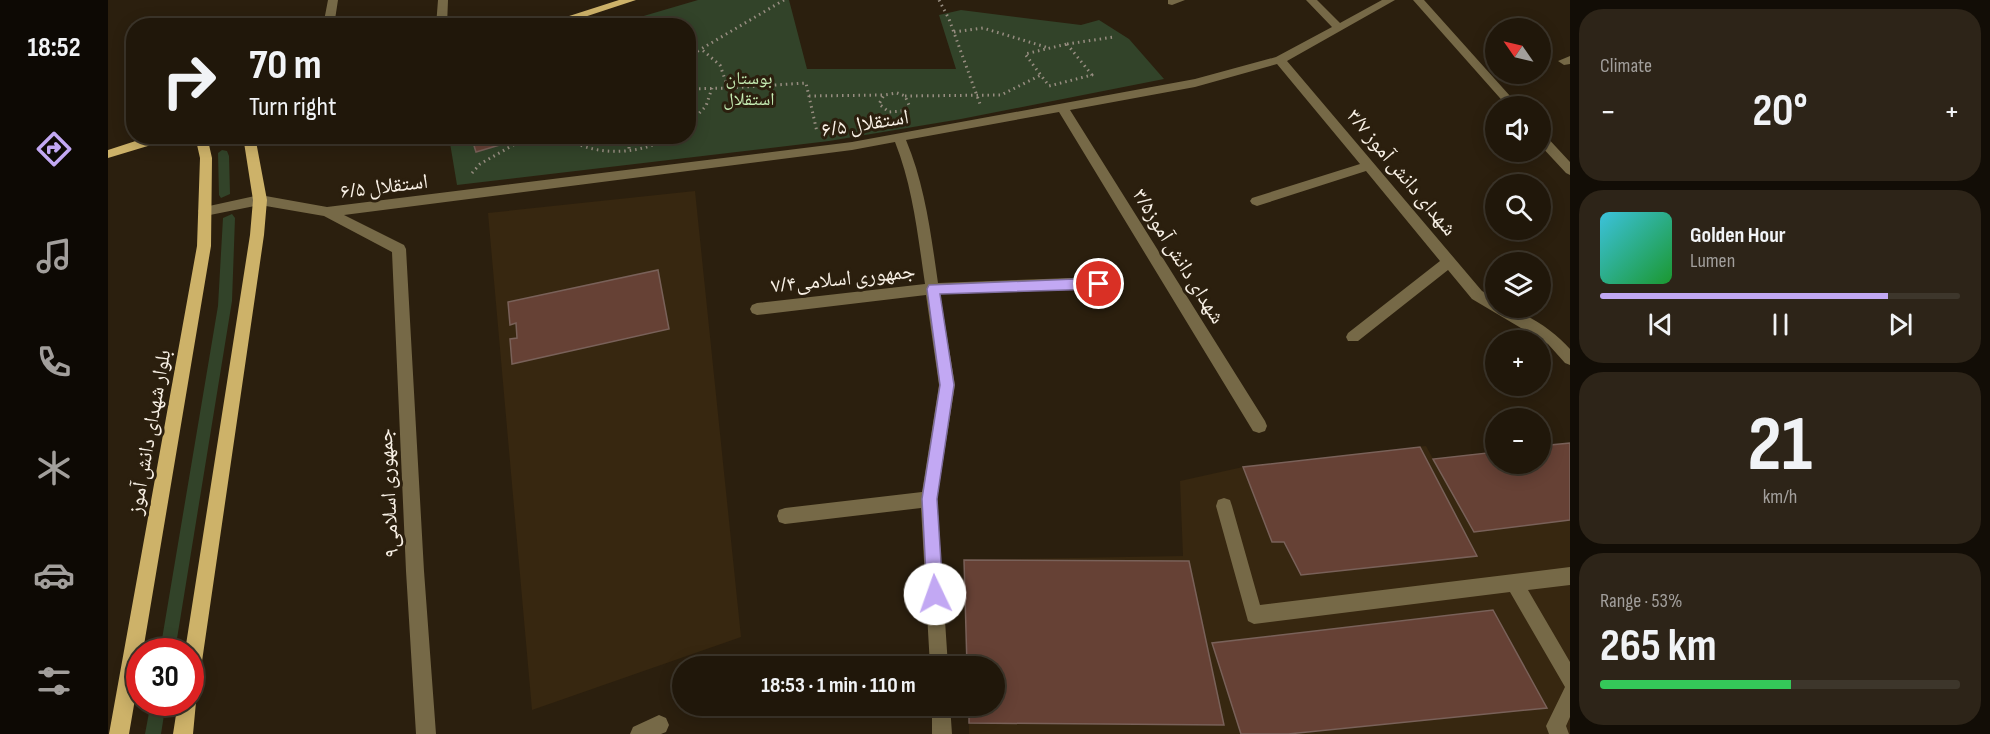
<!DOCTYPE html>
<meta charset="utf-8">
<style>
:root{--surface:#20170a;--page:#2d2418;--text:#f1f3f6;--muted:#a29f9c;--line:#3d362b;--accent:#c2a8f3}
body{margin:0;font-family:"Sofia Sans Condensed","Noto Naskh Arabic",sans-serif;background:var(--page);color:var(--text);height:100vh;display:flex;flex-direction:column;font-size:22px;white-space:nowrap}
*{box-sizing:border-box;margin:0}
p{font-size:20px;color:var(--muted)}
.icon{flex:none;width:33px;height:33px;fill:none;stroke:currentColor;stroke-width:2;stroke-linecap:round;stroke-linejoin:round}
.map{position:relative;flex:1;overflow:hidden}
.panel{display:flex;flex-direction:column;gap:9px;padding:9px;background:#120d06;width:420px}
.panel>*{flex:none}
.guide{position:absolute;left:18px;top:18px;width:570px;height:126px;border-radius:24px;box-shadow:0 3px 15px #0003,0 0 0 2px var(--line);background:#20170a;color:var(--text);overflow:hidden}
.needle{width:39px;rotate:304deg}
.controls{position:absolute;left:1377px;top:18px;display:grid;gap:12px}
.controls a{display:grid;place-items:center;width:66px;height:66px;border-radius:50%;background:var(--surface);box-shadow:0 3px 15px #0003,0 0 0 2px var(--line);font-size:30px}
.speed{position:absolute;left:18px;top:638px;display:flex;gap:12px;font-size:30px;font-weight:700;text-align:center}
.speed>*{display:grid;place-content:center;width:78px;height:78px;border-radius:50%;background:var(--surface);box-shadow:0 3px 15px #0003,0 0 0 2px var(--line);line-height:1}
.speed .limit{border:9px solid #d22;background:#fff;color:#111}
.pin{position:absolute;display:grid;place-items:center;width:51px;height:51px;color:#fff;margin:-26px;border:3px solid #fff;border-radius:50%;box-shadow:0 2px 6px #0007}
.me{position:absolute;width:66px;margin:-33px;rotate:357deg;stroke-linejoin:round;filter:drop-shadow(0 0 4px #0008)}
.turn{display:flex;align-items:center;gap:21px;height:126px;padding:0 24px;font-size:27px}
.turn .icon{width:78px;height:78px;stroke-width:2.5}
.turn b{display:block;font-size:42px;line-height:51px}
.big{font-size:45px;font-weight:700;line-height:1.1}
.panel .widget{flex:1;display:flex;flex-direction:column;justify-content:center;gap:9px;min-width:0;padding:0 21px;border-radius:24px;background:var(--page)}
.panel .dial{align-items:center;gap:0}
.dial b{font-size:78px;line-height:1}
.song{display:flex;align-items:center;gap:18px}
.cover{width:72px;height:72px;border-radius:9px;background:linear-gradient(135deg,hsl(190 70% 55%),hsl(130 70% 35%))}
.played{height:6px;border-radius:3px;background:linear-gradient(90deg,var(--accent) 80%,var(--line) 80%)}
.keys{display:flex;justify-content:space-around;direction:ltr}
.heat{display:flex;justify-content:space-between;align-items:center;font-size:33px;direction:ltr}
.charge{height:9px;border-radius:4px;background:linear-gradient(90deg,#34c759 53%,var(--line) 0)}
.trip{position:absolute;left:564px;top:656px;width:333px;height:60px;border-radius:30px;background:var(--surface);box-shadow:0 3px 15px #0003,0 0 0 2px var(--line);font-weight:700;line-height:60px;text-align:center}
main{display:flex;flex:1;min-height:0}
.dock{display:flex;flex-direction:column;width:108px;justify-content:space-around;align-items:center;background:#0d0904;color:var(--muted)}
.dock .icon{width:42px;height:42px}
.dock .current{color:var(--accent)}
.dock b{font-size:27px;color:var(--text)}
.map>svg:first-child{display:block}
.built{fill:#372710}
.green{fill:#324329}
.building{fill:#664135;stroke:#796159;stroke-width:1.5}
.lines{fill:none;stroke-linecap:round;stroke-linejoin:round}
.path{stroke:#978d80;stroke-width:3;stroke-dasharray:1.5 4;stroke-linecap:butt}
.minor{fill:#766947;fill-rule:evenodd}
.major{fill:#cdb269;fill-rule:evenodd}
.route{fill:#c2a8f3;stroke:#7e6d9e;stroke-width:1.5}
.labels{text-anchor:middle;stroke-width:6;stroke-linejoin:round;paint-order:stroke}
.far-park-label{font-size:18px;fill:#c5ecb3;stroke:#2b1f0e}
.street-label{font-size:21px;fill:#f8f0e5;stroke:#2b1f0e}
</style>
<main>
<nav class="dock">
<b>18:52</b>
<svg class="icon current" aria-label="directions" viewBox="0 0 24 24"><path d="M12 3l9 9-9 9-9-9zM9 14v-3h6M13 9l2 2-2 2"/></svg>
<svg class="icon" aria-label="music" viewBox="0 0 24 24"><path d="M9 18V5l10-2v13"/><circle cx="6" cy="18" r="3"/><circle cx="16" cy="16" r="3"/></svg>
<svg class="icon" aria-label="phone" viewBox="0 0 24 24"><path d="M5 4h4l2 5-3 2q2 4 5 5l2-3 5 2v4C11 20 4 13 5 4z"/></svg>
<svg class="icon" aria-label="climate" viewBox="0 0 24 24"><path d="M12 3v18M4 7l16 10M4 17L20 7"/></svg>
<svg class="icon" aria-label="car" viewBox="0 0 24 24"><path d="M5 17H2v-5l4-1 3-4h7l3 4 3 1v5h-3M9 17h6M6 11h13"/><circle cx="7" cy="17" r="2"/><circle cx="17" cy="17" r="2"/></svg>
<svg class="icon" aria-label="filters" viewBox="0 0 24 24"><path d="M4 7h16M4 17h16"/><circle cx="9" cy="7" r="2"/><circle cx="15" cy="17" r="2"/></svg>
</nav>
<div class="map">
<svg width="1462" height="734" viewBox="0 0 1462 734">
<rect width="100%" height="100%" fill="#2b1f0e"/>
<path class="built" d="M 587,191 L 633,637 L 424,710 L 380,213 Z
M 1462,443 L 1462,734 L 861,734 L 861,705 L 886,705 L 886,666 L 859,666 L 856,560 L 1075,556 L 1072,481 L 1135,467 L 1318,446 L 1325,459 L 1387,452 L 1388,464 L 1432,464 L 1433,446 Z"/>
<path class="green" d="M 590,0 L 681,0 L 699,69 L 848,69 L 831,15 L 853,10 L 973,25 L 991,20 L 1021,39 L 1056,79 L 853,119 L 721,141 L 349,185 L 341,137 L 580,136 L 580,26 L 505,25 Z
M 114,150 L 119,151 L 121,156 L 122,194 L 113,198 L 111,195 L 110,153 Z
M 124,214 L 127,218 L 124,301 L 67,651 L 52,651 L 110,306 L 115,218 Z
M 43,702 L 58,702 L 53,734 L 37,734 Z"/>
<path class="building" d="M 363,136 L 400,136 L 402,142 L 368,152 Z
M 550,270 L 561,329 L 404,364 L 402,339 L 409,338 L 408,323 L 402,325 L 400,302 Z
M 1462,443 L 1462,520 L 1366,532 L 1325,459 L 1388,452 L 1388,464 L 1432,464 L 1432,446 Z
M 1312,447 L 1369,556 L 1193,575 L 1176,542 L 1164,542 L 1135,467 Z
M 856,560 L 1081,561 L 1116,725 L 861,723 L 861,705 L 886,705 L 886,666 L 859,666 Z
M 1385,610 L 1439,708 L 1180,734 L 1133,734 L 1104,643 Z"/>
<g class="lines">
<path class="path" d="M 676,0 L 593,49 L 612,65 L 620,88 L 698,83 L 709,132
M 831,0 L 841,19 L 872,104
M 846,32 L 875,28 L 941,48
M 959,44 L 984,75 L 941,86 L 917,54 Z
M 959,44 L 1006,37
M 580,57 L 593,49
M 580,89 L 620,88
M 789,93 L 797,96 L 801,105 L 794,111 L 781,112 L 771,104 L 776,95 Z
M 701,96 L 775,95
M 797,96 L 893,95 L 933,75
M 580,125 L 598,106 L 604,88
M 453,136 C 488,157 529,156 565,136
M 521,136 L 521,149
M 466,143 L 473,136
M 364,173 L 372,164 L 421,136"/>
<path class="minor" d="M 220,0 L 230,0 L 226,26 L 215,26 Z
M 330,0 L 340,0 L 339,26 L 328,26 Z
M 1060,0 L 1077,0 L 1064,5 L 1060,4 Z
M 1198,0 L 1209,0 L 1232,23 L 1274,0 L 1287,0 L 1179,61 L 1374,291 L 1388,299 L 1388,308 C 1414,308 1445,330 1462,349 L 1462,365 L 1457,363 L 1440,344 L 1364,299 L 1340,270 L 1250,341 L 1240,341 L 1238,337 L 1240,333 L 1332,261 L 1258,171 L 1149,206 L 1144,204 L 1142,201 L 1144,198 L 1252,164 L 1169,64 L 1087,87 L 962,110 L 1157,421 L 1159,426 L 1157,431 L 1151,433 L 1145,431 L 951,112 L 798,140 C 817,185 823,235 830,283 L 991,277 L 996,279 L 998,283 L 996,287 L 991,289 L 832,294 L 847,385 L 829,499 L 840,666 L 822,666 L 813,508 L 677,524 L 671,522 L 669,516 L 671,510 L 677,508 L 814,492 L 831,385 L 818,295 L 649,315 L 644,313 L 642,309 L 644,305 L 649,303 L 817,284 C 810,237 805,187 787,142 L 744,150 L 236,215 L 296,245 L 298,249 L 316,571 L 328,734 L 308,734 L 298,571 L 284,252 L 216,216 L 152,205 L 97,216 L 92,214 L 90,211 L 92,208 L 152,195 L 219,207 L 744,142 L 1087,79 L 1168,57 L 1224,27 Z
M 1305,0 L 1316,0 L 1411,106 L 1399,106 Z
M 1462,56 L 1462,64 L 1456,65 L 1450,61 Z
M 1432,133 L 1436,134 L 1462,162 L 1462,175 L 1458,173 L 1432,145 Z
M 1116,498 L 1122,500 L 1124,506 L 1152,605 L 1462,567 L 1462,585 L 1420,590 L 1462,662 L 1462,717 L 1458,726 L 1461,734 L 1441,734 L 1438,726 L 1457,687 L 1402,592 L 1146,624 L 1140,621 L 1108,506 L 1110,500 Z
M 824,705 L 842,705 L 844,734 L 824,734 Z
M 551,715 L 558,718 L 561,725 L 558,732 L 553,734 L 522,734 L 525,727 Z"/>
<path class="major" d="M 511,0 L 528,0 L 449,26 L 430,26 Z
M 43,136 L 65,136 L 63,139 L 0,158 L 0,150 Z
M 87,136 L 99,136 L 104,158 L 103,246 L 35,651 L 32,651 L 32,670 L 21,734 L 1,734 L 89,246 L 92,158 Z
M 135,136 L 147,136 L 159,200 L 156,235 L 91,682 L 89,689 L 82,691 L 82,651 L 77,651 L 142,235 L 145,200 Z
M 82,694 L 88,702 L 85,734 L 65,734 L 70,702 L 82,702 Z"/>
</g>
<path class="route" d="M 991,278 L 998,284 L 991,289 L 832,294 L 846,385 L 829,499 L 835,594 L 832,600 L 827,602 L 821,600 L 819,594 L 814,499 L 832,385 L 819,289 L 821,285 Z"/>
<g class="labels">
<g class="far-park-label">
<text x="641" y="84">بوستان<tspan x="641" dy="21">استقلال</tspan></text>
</g>
<g class="street-label">
<text transform="translate(757 123) rotate(-9)" y="7">استقلال ۶/۵</text>
<text transform="translate(1294 172) rotate(50)" y="7">شهدای دانش آموز ۳/۷</text>
<text transform="translate(276 186) rotate(-7)" y="7">استقلال ۶/۵</text>
<text transform="translate(1071 256) rotate(58)" y="7">شهدای دانش آموز۳/۵</text>
<text transform="translate(735 278) rotate(-6)" y="7">جمهوری اسلامی۷/۴</text>
<text transform="translate(41 432) rotate(-80)" y="7">بلوار شهدای دانش آموز</text>
<text transform="translate(280 493) rotate(-93)" y="7">جمهوری اسلامی۹</text>
</g>
</g>
</svg>
<div class="controls">
<a><svg class="needle" viewBox="-14 -14 28 28"><path d="M0-13l5 13h-10z" fill="#e53935"/><path d="M0 13l5-13h-10z" fill="#a29f9c"/></svg></a>
<a><svg class="icon" aria-label="sound" viewBox="0 0 24 24"><path d="M4 9h4l5-4v14l-5-4H4zM17 9q2 3 0 6"/></svg></a>
<a><svg class="icon" aria-label="search" viewBox="0 0 24 24"><circle cx="10" cy="10" r="6"/><path d="M15 15l6 6"/></svg></a>
<a><svg class="icon" aria-label="layers" viewBox="0 0 24 24"><path d="M12 4l9 5-9 5-9-5zM3 14l9 5 9-5"/></svg></a>
<a>+</a>
<a>−</a>
</div>
<div class="speed"><div class="limit">30</div></div>
<div class="pin" style="left:991px;top:284px;background:#d93025"><svg class="icon" aria-label="arrive" viewBox="0 0 24 24"><path d="M6 21V4h12l-3 4 3 4H6"/></svg></div>
<svg class="me" style="left:827px;top:594px" viewBox="-20 -20 40 40"><circle r="19" fill="#fff"/><path d="M0-13L10 11 0 6-10 11z" fill="#c2a8f3"/></svg>
<div class="trip">18:53 · 1 min · 110 m</div>
<div class="guide">
<div class="turn"><svg class="icon" aria-label="right" viewBox="0 0 24 24"><path d="M7 20v-9h11M14 6l5 5-5 5"/></svg><div><b>70 m</b>Turn right</div></div>
</div>
</div>
<section class="panel">
<div class="widget"><p>Climate</p>
<div class="heat"><a>−</a><b class="big">20°</b><a>+</a></div>
</div>
<div class="widget">
<div class="song"><i class="cover"></i><div><b>Golden Hour</b><p>Lumen</p></div></div>
<div class="played"></div>
<div class="keys"><svg class="icon" aria-label="previous" viewBox="0 0 24 24"><path d="M18 5L8 12l10 7zM5 5v14"/></svg><svg class="icon" aria-label="pause" viewBox="0 0 24 24"><path d="M8 5v14M16 5v14"/></svg><svg class="icon" aria-label="next" viewBox="0 0 24 24"><path d="M6 5l10 7-10 7zM19 5v14"/></svg></div>
</div>
<div class="widget dial"><b>21</b><p>km/h</p></div>
<div class="widget"><p>Range · 53%</p><b class="big">265 km</b><div class="charge"></div></div>
</section>
</main>
